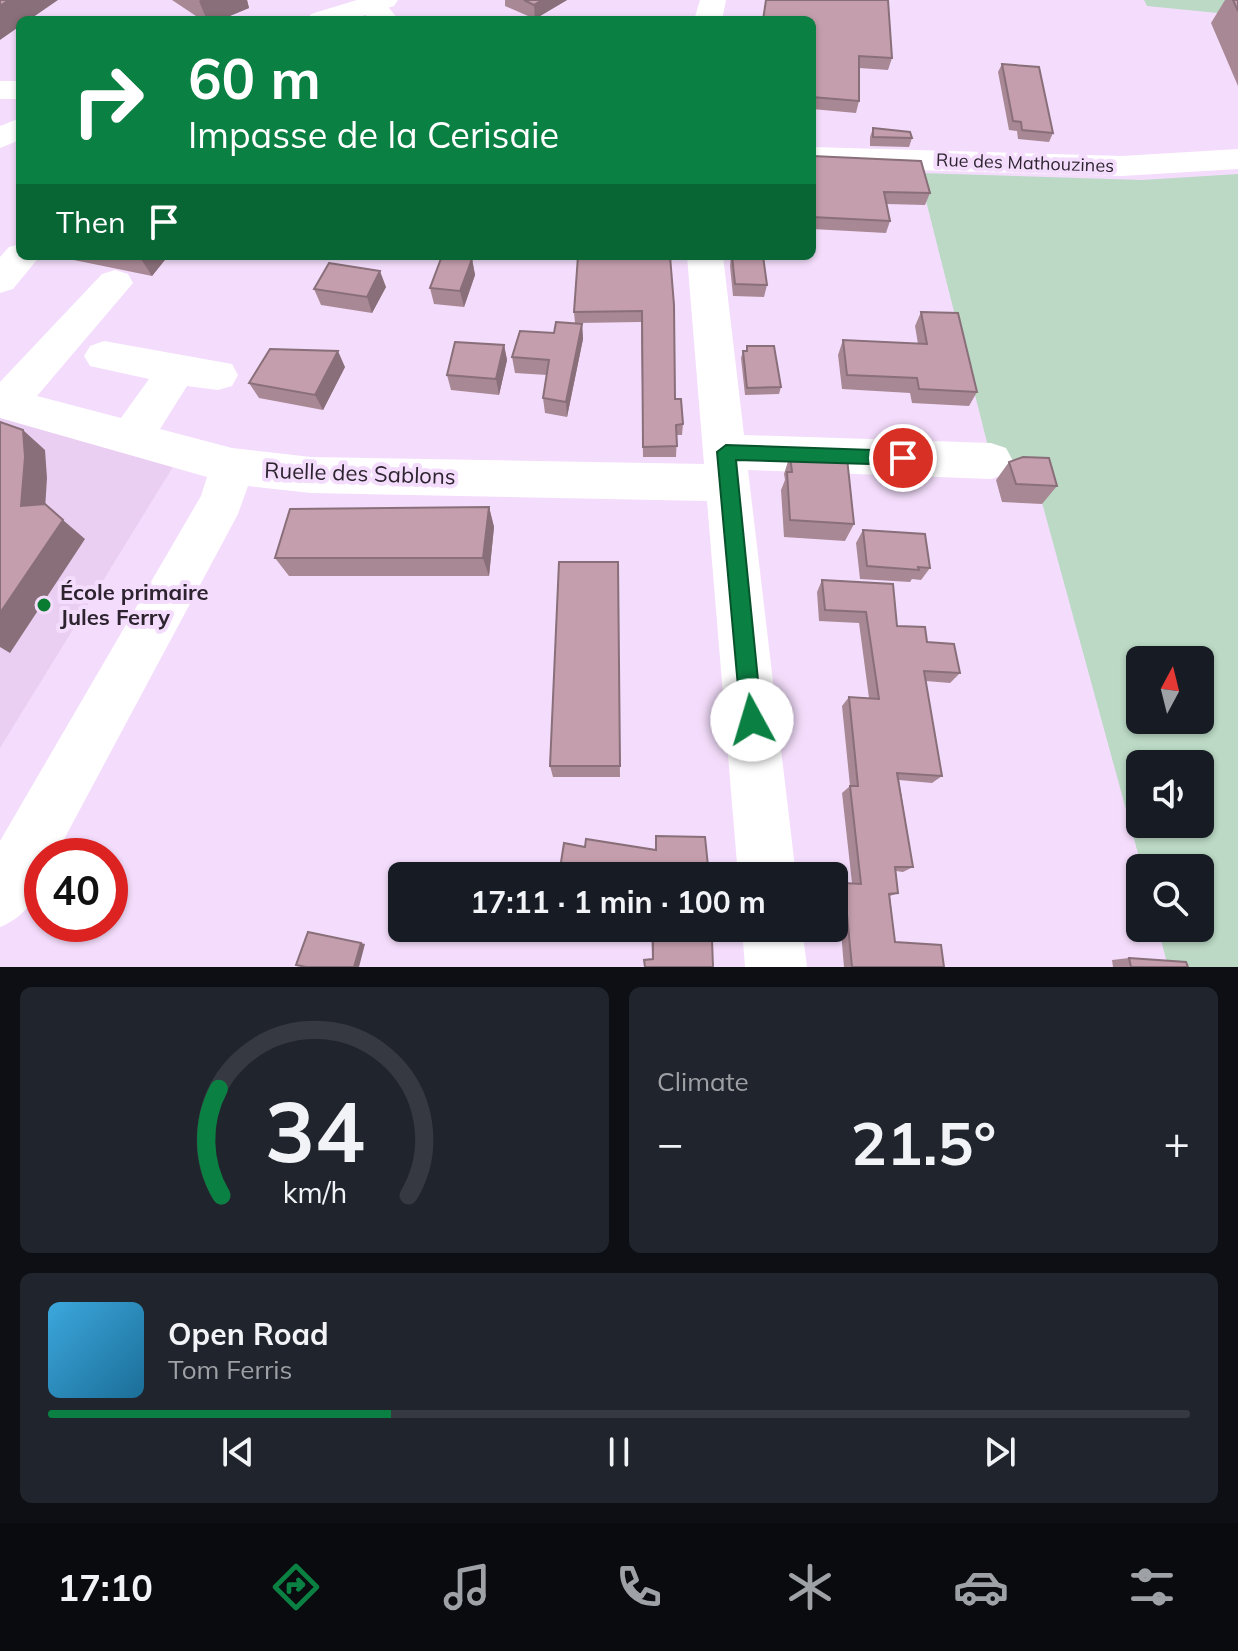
<!DOCTYPE html>
<meta charset="utf-8">
<style>
:root{--surface:#171b24;--page:#20242c;--text:#f1f3f6;--muted:#9ea1a6;--line:#363941;--accent:#0b8043}
body{margin:0;font-family:Mulish,sans-serif;background:var(--page);color:var(--text);height:100vh;display:flex;flex-direction:column;font-size:30px;white-space:nowrap}
*{box-sizing:border-box;margin:0}
p{font-size:26px;color:var(--muted)}
.icon{flex:none;width:44px;height:44px;fill:none;stroke:currentColor;stroke-width:2;stroke-linecap:round;stroke-linejoin:round}
.map{position:relative;height:967px;overflow:hidden}
.panel{display:flex;flex-direction:column;gap:20px;padding:20px;background:#0d0f14;flex:1}
.panel>*{flex:none}
.hud{position:absolute;left:16px;top:16px;width:800px;height:244px;border-radius:12px;box-shadow:0 2px 6px #0004;background:#0b8043;color:#fff;overflow:hidden}
.needle{width:52px;rotate:7deg}
.controls{position:absolute;left:1126px;top:646px;display:grid;gap:16px}
.controls a{display:grid;place-items:center;width:88px;height:88px;border-radius:12px;background:var(--surface);box-shadow:0 2px 6px #0004;font-size:40px}
.speed{position:absolute;left:24px;top:838px;display:flex;gap:16px;font-size:40px;font-weight:700;text-align:center}
.speed>*{display:grid;place-content:center;width:104px;height:104px;border-radius:50%;background:var(--surface);box-shadow:0 2px 6px #0004;line-height:1}
.speed .limit{border:12px solid #d22;background:#fff;color:#111}
.pin{position:absolute;display:grid;place-items:center;width:68px;height:68px;color:#fff;margin:-34px;border:4px solid #fff;border-radius:50%;box-shadow:0 2px 8px #0007}
.me{position:absolute;width:88px;margin:-44px;rotate:354deg;stroke-linejoin:round;filter:drop-shadow(0 0 6px #0008)}
.turn{display:flex;align-items:center;gap:28px;height:168px;padding:0 40px;font-size:36px}
.turn .icon{width:104px;height:104px;stroke-width:2.5}
.turn b{display:block;font-size:56px;line-height:68px}
.then{display:flex;align-items:center;height:76px;padding:0 40px;background:#0003;gap:16px;font-size:30px}
.big{font-size:60px;font-weight:700;line-height:1.1}
.panel .widget{flex:1;display:flex;flex-direction:column;justify-content:center;gap:12px;min-width:0;padding:0 28px;border-radius:12px;background:var(--page)}
.panel .dial{align-items:center;gap:0}
.dial svg{height:208px;overflow:visible;fill:none;stroke:var(--line);stroke-width:7;stroke-linecap:round;text-anchor:middle}
.dial text{fill:var(--text);stroke:none}
.song{display:flex;align-items:center;gap:24px}
.cover{width:96px;height:96px;border-radius:12px;background:linear-gradient(135deg,hsl(200 70% 55%),hsl(200 70% 35%))}
.played{height:8px;border-radius:4px;background:linear-gradient(90deg,var(--accent) 30%,var(--line) 30%)}
.keys{display:flex;justify-content:space-around;direction:ltr}
.heat{display:flex;justify-content:space-between;align-items:center;font-size:44px;direction:ltr}
.panel .tiles{flex:1;display:grid;gap:20px;grid-template-columns:1fr 1fr}
.widget:last-child{grid-column:span 2}
.trip{position:absolute;left:388px;top:862px;width:460px;height:80px;border-radius:12px;background:var(--surface);box-shadow:0 2px 6px #0004;font-weight:700;line-height:80px;text-align:center}
.tab-bar{display:flex;height:128px;justify-content:space-around;align-items:center;background:#090b0e;color:var(--muted)}
.tab-bar .icon{width:56px;height:56px}
.tab-bar .active{color:var(--accent)}
.tab-bar b{font-size:36px;color:var(--text)}
.map>svg:first-child{display:block}
.built{fill:#eacff3}
.green{fill:#bbd9c5;fill-rule:evenodd}
.lines{fill:none;stroke-linecap:round;stroke-linejoin:round}
.minor{fill:#fff;fill-rule:evenodd}
.major{fill:#fff;fill-rule:evenodd}
.wall{fill:#a98895}
.shaded-wall{fill:#896f79}
.building{fill:#c49ead;stroke:#896f79;stroke-width:2}
.route{fill:#0b8043;stroke:#07532c;stroke-width:2}
.poi-dot{fill:#0a7c32;stroke:#f4ddfc;stroke-width:3}
.labels{text-anchor:middle;stroke-width:8;stroke-linejoin:round;paint-order:stroke}
.far-street-label{font-size:18px;fill:#2d2430;stroke:#f4ddfc}
.street-label{font-size:22px;fill:#2d2430;stroke:#f4ddfc}
.poi-label{font-size:22px;font-weight:bold;fill:#2d2430;stroke:#f4ddfc;text-anchor:start}
</style>
<div class="map">
<svg width="1238" height="967" viewBox="0 0 1238 967">
<rect width="100%" height="100%" fill="#f4ddfc"/>
<path class="built" d="M 0,415 L 176,462 L 0,748 Z"/>
<path class="green" d="M 1144,0 L 1238,0 L 1238,15 L 1147,6 Z
M 919,173 L 1142,180 L 1238,174 L 1238,967 L 1168,967 L 1158,928 L 1200,928 L 1200,868 L 1142,868 L 1035,477 L 995,474 ZM 1140,660 L 1200,660 L 1200,720 L 1140,720 ZM 1140,764 L 1200,764 L 1200,824 L 1140,824 Z"/>
<g class="lines">
<path class="minor" d="M 360,0 L 382,0 L 399,20 L 370,20 L 358,4 Z
M 700,0 L 726,0 L 722,20 L 694,20 Z
M 0,81 L 20,81 L 20,99 L 0,99 Z
M 812,147 L 1122,156 L 1238,149 L 1238,169 L 1122,176 L 812,167 Z
M 20,244 L 20,256 L 40,256 L 13,289 L 0,293 L 0,257 L 9,247 Z
M 687,256 L 723,256 L 744,435 L 991,443 L 1006,448 L 1013,461 L 1006,474 L 991,479 L 748,470 L 796,876 L 738,876 L 707,501 L 311,493 L 248,486 L 238,514 L 55,856 L 42,856 C 42,889 32,914 0,927 L 0,841 L 201,496 L 207,477 L 0,418 L 0,382 L 102,274 L 115,270 L 128,274 L 133,283 L 37,396 L 121,418 L 149,379 L 90,366 L 84,356 L 90,346 L 104,341 L 232,364 L 238,375 L 232,386 L 218,390 L 187,386 L 160,429 L 232,448 L 311,457 L 704,464 Z
M 742,928 L 802,928 L 807,967 L 745,967 Z"/>
<path class="major" d="M 357,0 L 398,0 L 394,6 L 349,20 L 307,20 L 311,14 Z
M 20,118 L 20,140 L 0,148 L 0,126 Z"/>
</g>
<path class="wall" d="M 172,0 L 247,0 L 249,8 L 220,20 L 202,20 Z
M 505,0 L 567,0 L 535,19 L 505,6 Z
M 1225,0 L 1238,0 L 1238,86 L 1211,23 Z
M 812,20 L 892,58 L 888,70 L 859,68 L 859,101 L 856,113 L 812,109 Z
M 1002,64 L 1053,133 L 1049,142 L 1018,139 L 1017,131 L 1009,130 L 998,72 Z
M 873,128 L 912,138 L 909,147 L 870,146 L 870,137 Z
M 812,156 L 930,193 L 925,205 L 886,204 L 890,221 L 886,233 L 812,229 Z
M 62,256 L 168,256 L 152,276 L 64,258 Z
M 670,256 L 675,399 L 683,424 L 682,435 L 677,435 L 676,457 L 643,457 L 641,322 L 577,323 L 582,324 L 583,339 L 567,417 L 545,413 L 543,398 L 547,375 L 515,373 L 512,357 L 575,323 L 574,312 Z
M 731,256 L 767,285 L 764,297 L 733,296 L 730,266 Z
M 472,259 L 475,275 L 464,307 L 434,304 L 430,288 Z
M 386,287 L 372,313 L 321,305 L 314,289 Z
M 921,312 L 977,392 L 969,406 L 912,403 L 910,393 L 842,389 L 838,355 L 843,340 L 918,344 L 915,326 Z
M 504,345 L 507,360 L 499,395 L 451,390 L 447,375 Z
M 747,346 L 781,387 L 779,394 L 745,395 L 741,358 L 743,351 L 746,351 Z
M 345,367 L 323,410 L 259,398 L 249,383 Z
M 790,455 L 854,524 L 845,541 L 784,537 L 781,490 L 785,480 L 784,474 Z
M 1009,462 L 1057,486 L 1042,504 L 1002,502 L 996,480 Z
M 489,507 L 494,527 L 489,576 L 289,576 L 275,558 Z
M 863,530 L 930,568 L 921,580 L 912,579 L 910,582 L 860,579 L 856,543 Z
M 618,562 L 620,777 L 553,777 L 550,766 Z
M 822,580 L 897,626 L 927,642 L 960,673 L 950,683 L 926,681 L 942,776 L 932,783 L 899,780 L 913,867 L 903,872 L 896,871 L 898,893 L 890,896 L 895,942 L 944,967 L 844,967 L 837,886 L 844,883 L 852,883 L 842,793 L 850,786 L 842,706 L 849,697 L 869,698 L 859,623 L 819,621 L 817,592 Z
M 651,928 L 717,928 L 712,940 L 713,967 L 644,967 L 644,960 L 652,959 Z
M 1129,958 L 1188,967 L 1113,967 L 1112,960 Z"/>
<path class="shaded-wall" d="M 9,0 L 58,0 L 29,20 L 20,20 L 20,26 L 0,40 L 0,6 Z
M 201,0 L 247,0 L 249,8 L 220,20 L 207,20 L 199,1 Z
M 542,0 L 567,0 L 535,19 L 534,5 Z
M 139,256 L 168,256 L 152,276 Z
M 472,259 L 475,275 L 464,307 L 460,291 Z
M 380,271 L 386,287 L 372,313 L 367,297 Z
M 582,324 L 583,339 L 567,417 L 566,402 Z
M 504,345 L 507,360 L 499,395 L 496,379 Z
M 338,351 L 345,367 L 323,410 L 315,395 Z
M 23,430 L 45,450 L 47,478 L 44,525 L 21,506 Z
M 489,507 L 494,527 L 489,576 L 483,558 Z
M 63,520 L 85,539 L 10,653 L 0,647 L 0,613 Z
M 361,943 L 365,944 L 359,967 L 354,967 Z"/>
<path class="building" d="M 0,0 L 9,0 L 0,6 Z
M 524,0 L 542,0 L 534,5 Z
M 766,0 L 888,0 L 892,58 L 859,56 L 859,101 L 812,97 L 812,20 L 763,20 Z
M 1233,0 L 1238,0 L 1238,11 Z
M 1002,64 L 1039,67 L 1053,133 L 1022,130 L 1021,122 L 1013,121 Z
M 873,128 L 910,132 L 912,138 L 873,137 Z
M 812,156 L 921,161 L 930,193 L 884,192 L 890,221 L 812,217 Z
M 442,256 L 469,256 L 472,259 L 460,291 L 430,288 Z
M 578,256 L 670,256 L 674,305 L 675,399 L 681,399 L 683,424 L 676,425 L 677,446 L 643,447 L 642,311 L 574,312 Z
M 732,256 L 763,256 L 767,285 L 735,284 Z
M 329,263 L 380,271 L 367,297 L 314,289 Z
M 921,312 L 958,313 L 977,392 L 919,389 L 917,378 L 847,375 L 843,340 L 927,344 Z
M 556,322 L 582,324 L 566,402 L 543,398 L 549,360 L 512,357 L 520,331 L 554,333 Z
M 455,342 L 504,345 L 496,379 L 447,375 Z
M 747,346 L 774,346 L 781,387 L 747,388 L 743,351 L 747,351 Z
M 270,349 L 338,351 L 315,395 L 249,383 Z
M 0,422 L 23,430 L 25,457 L 21,506 L 45,504 L 63,520 L 0,613 Z
M 790,455 L 847,458 L 854,524 L 790,520 L 787,472 L 792,472 Z
M 1023,457 L 1049,458 L 1057,486 L 1016,484 L 1009,462 Z
M 489,507 L 483,558 L 275,558 L 290,509 Z
M 863,530 L 925,534 L 930,568 L 918,567 L 919,570 L 867,566 Z
M 559,562 L 618,562 L 620,766 L 550,766 Z
M 822,580 L 893,584 L 897,626 L 925,627 L 927,642 L 954,644 L 960,673 L 924,671 L 942,776 L 897,773 L 913,867 L 895,867 L 898,893 L 889,894 L 895,942 L 941,945 L 944,967 L 852,967 L 844,883 L 861,884 L 850,786 L 858,786 L 849,697 L 879,699 L 866,612 L 825,610 Z
M 656,836 L 705,837 L 709,876 L 559,875 L 564,843 L 585,847 L 586,839 L 656,850 Z
M 653,928 L 717,928 L 718,936 L 712,940 L 713,967 L 645,967 L 644,960 L 653,959 Z
M 308,932 L 361,943 L 354,967 L 306,967 L 296,965 Z
M 1129,958 L 1186,962 L 1188,967 L 1131,967 Z"/>
<path class="route" d="M 726,445 L 903,451 L 912,458 L 903,465 L 736,460 L 762,720 L 759,727 L 752,731 L 744,727 L 741,720 L 717,452 Z"/>
<circle class="poi-dot" cx="44" cy="605" r="8"/>
<g class="labels">
<g class="far-street-label">
<text transform="translate(1025 163) rotate(2)" y="6">Rue des Mathouzines</text>
</g>
<g class="street-label">
<text transform="translate(360 473) rotate(2)" y="8">Ruelle des Sablons</text>
</g>
<g class="poi-label">
<text x="60" y="600">École primaire<tspan x="60" dy="25">Jules Ferry</tspan></text>
</g>
</g>
</svg>
<div class="controls">
<a><svg class="needle" viewBox="-14 -14 28 28"><path d="M0-13l5 13h-10z" fill="#e53935"/><path d="M0 13l5-13h-10z" fill="#9ea1a6"/></svg></a>
<a><svg class="icon" aria-label="sound" viewBox="0 0 24 24"><path d="M4 9h4l5-4v14l-5-4H4zM17 9q2 3 0 6"/></svg></a>
<a><svg class="icon" aria-label="search" viewBox="0 0 24 24"><circle cx="10" cy="10" r="6"/><path d="M15 15l6 6"/></svg></a>
</div>
<div class="speed"><div class="limit">40</div></div>
<div class="pin" style="left:903px;top:458px;background:#d93025"><svg class="icon" aria-label="arrive" viewBox="0 0 24 24"><path d="M6 21V4h12l-3 4 3 4H6"/></svg></div>
<svg class="me" style="left:752px;top:720px" viewBox="-20 -20 40 40"><circle r="19" fill="#fff"/><path d="M0-13L10 11 0 6-10 11z" fill="#0b8043"/></svg>
<div class="trip">17:11 · 1 min · 100 m</div>
<div class="hud">
<div class="turn"><svg class="icon" aria-label="right" viewBox="0 0 24 24"><path d="M7 20v-9h11M14 6l5 5-5 5"/></svg><div><b>60 m</b>Impasse de la Cerisaie</div></div>
<div class="then">Then<svg class="icon" aria-label="arrive" viewBox="0 0 24 24"><path d="M6 21V4h12l-3 4 3 4H6"/></svg></div>
</div>
</div>
<section class="panel">
<div class="tiles">
<div class="widget dial"><svg viewBox="0 0 100 80">
<path d="M14 69A42 42 0 1 1 86 69"/>
<path d="M14 69A42 42 0 0 1 13 28" stroke="#0b8043"/>
<text x="50" y="56" font-size="32" font-weight="700">34</text>
<text x="50" y="72" font-size="11">km/h</text>
</svg></div>
<div class="widget"><p>Climate</p>
<div class="heat"><a>−</a><b class="big">21.5°</b><a>+</a></div>
</div>
<div class="widget">
<div class="song"><i class="cover"></i><div><b>Open Road</b><p>Tom Ferris</p></div></div>
<div class="played"></div>
<div class="keys"><svg class="icon" aria-label="previous" viewBox="0 0 24 24"><path d="M18 5L8 12l10 7zM5 5v14"/></svg><svg class="icon" aria-label="pause" viewBox="0 0 24 24"><path d="M8 5v14M16 5v14"/></svg><svg class="icon" aria-label="next" viewBox="0 0 24 24"><path d="M6 5l10 7-10 7zM19 5v14"/></svg></div>
</div>
</div>
</section>
<nav class="tab-bar">
<b>17:10</b>
<svg class="icon active" aria-label="directions" viewBox="0 0 24 24"><path d="M12 3l9 9-9 9-9-9zM9 14v-3h6M13 9l2 2-2 2"/></svg>
<svg class="icon" aria-label="music" viewBox="0 0 24 24"><path d="M9 18V5l10-2v13"/><circle cx="6" cy="18" r="3"/><circle cx="16" cy="16" r="3"/></svg>
<svg class="icon" aria-label="phone" viewBox="0 0 24 24"><path d="M5 4h4l2 5-3 2q2 4 5 5l2-3 5 2v4C11 20 4 13 5 4z"/></svg>
<svg class="icon" aria-label="climate" viewBox="0 0 24 24"><path d="M12 3v18M4 7l16 10M4 17L20 7"/></svg>
<svg class="icon" aria-label="car" viewBox="0 0 24 24"><path d="M5 17H2v-5l4-1 3-4h7l3 4 3 1v5h-3M9 17h6M6 11h13"/><circle cx="7" cy="17" r="2"/><circle cx="17" cy="17" r="2"/></svg>
<svg class="icon" aria-label="filters" viewBox="0 0 24 24"><path d="M4 7h16M4 17h16"/><circle cx="9" cy="7" r="2"/><circle cx="15" cy="17" r="2"/></svg>
</nav>
